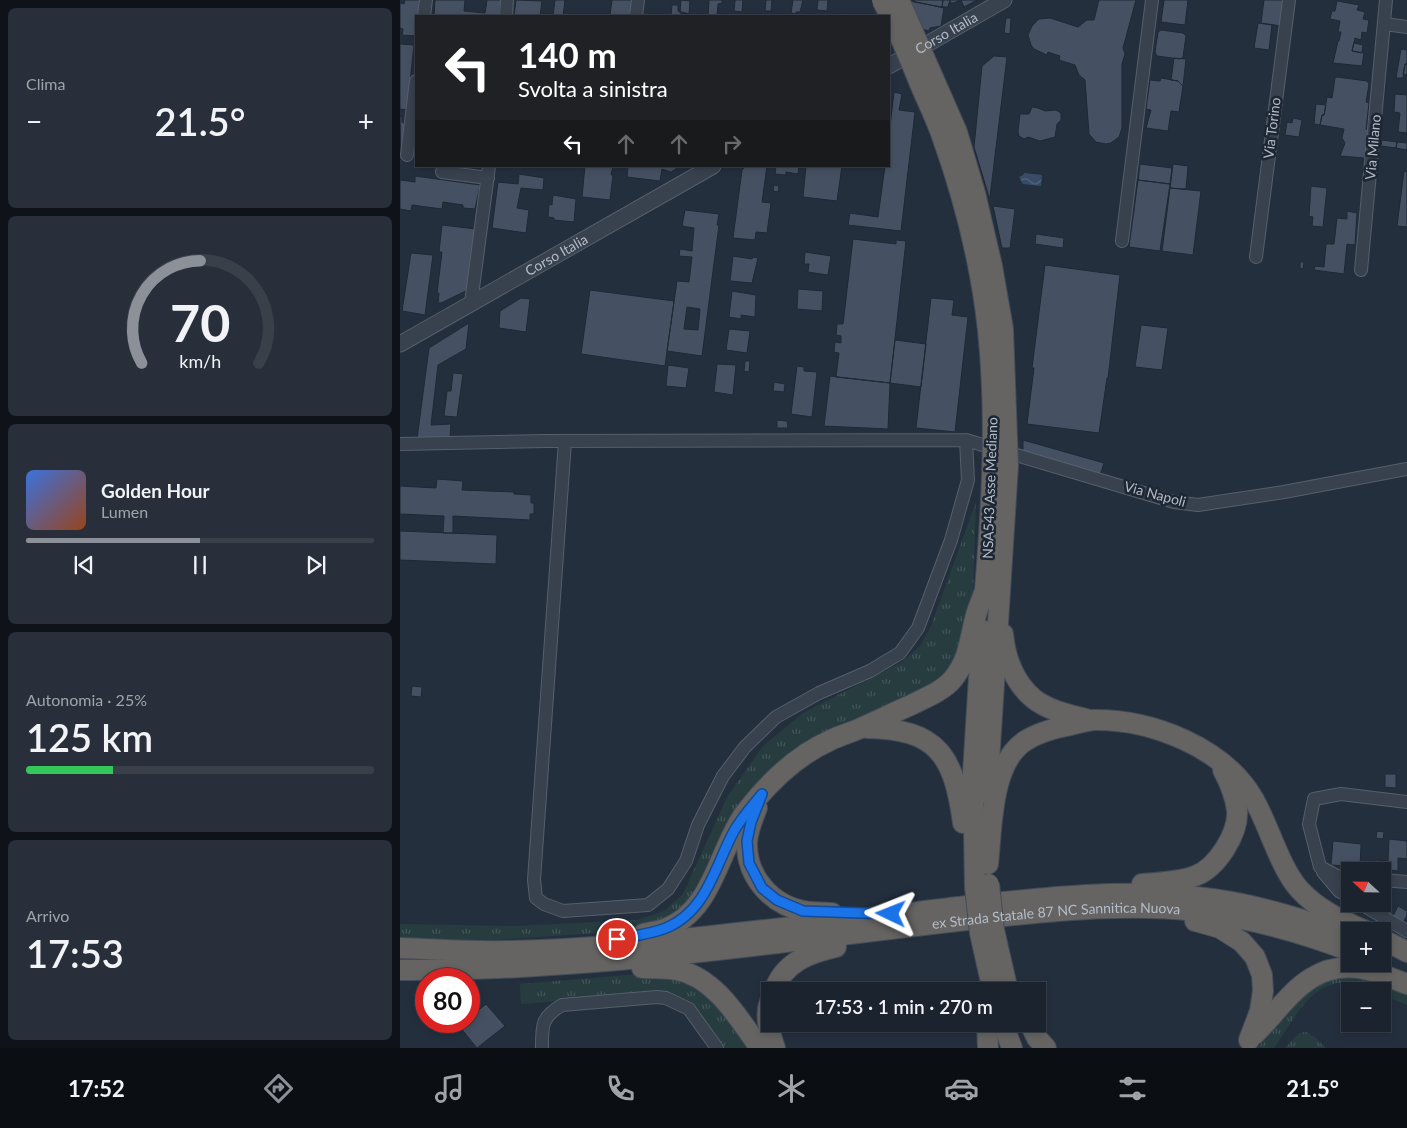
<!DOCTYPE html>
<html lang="it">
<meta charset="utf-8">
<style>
:root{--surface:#1b232e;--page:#282f3a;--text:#f1f3f6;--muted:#a0a4aa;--line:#39404a;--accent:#8c9099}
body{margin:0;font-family:Lato,sans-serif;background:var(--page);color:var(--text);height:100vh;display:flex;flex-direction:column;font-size:19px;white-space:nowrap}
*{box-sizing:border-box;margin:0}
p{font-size:16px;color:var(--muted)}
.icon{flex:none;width:28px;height:28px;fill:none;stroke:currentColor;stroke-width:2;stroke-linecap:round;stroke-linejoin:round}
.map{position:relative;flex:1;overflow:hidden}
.sheet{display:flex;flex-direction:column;gap:8px;padding:8px;background:#0f1319;width:400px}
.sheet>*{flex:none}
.hud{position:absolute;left:15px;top:15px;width:475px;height:152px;border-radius:0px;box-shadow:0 2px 8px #0003,0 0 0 1px var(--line);background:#202124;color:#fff;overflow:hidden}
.needle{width:32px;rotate:292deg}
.tools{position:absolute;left:941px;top:862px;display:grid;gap:10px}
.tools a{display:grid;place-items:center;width:50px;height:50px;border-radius:0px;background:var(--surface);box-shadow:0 2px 8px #0003,0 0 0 1px var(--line);font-size:25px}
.speed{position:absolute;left:15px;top:968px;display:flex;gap:10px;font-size:25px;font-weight:700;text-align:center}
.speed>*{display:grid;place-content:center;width:65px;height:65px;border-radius:50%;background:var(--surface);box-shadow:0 2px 8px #0003,0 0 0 1px var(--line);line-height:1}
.speed .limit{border:8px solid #d22;background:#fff;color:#111}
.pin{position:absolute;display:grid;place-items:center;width:42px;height:42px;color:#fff;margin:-21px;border:2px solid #fff;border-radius:50%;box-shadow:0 1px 5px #0007}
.me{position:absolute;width:55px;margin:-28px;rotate:272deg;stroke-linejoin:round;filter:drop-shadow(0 0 4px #0008)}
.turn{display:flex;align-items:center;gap:18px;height:105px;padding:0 20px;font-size:22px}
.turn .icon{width:65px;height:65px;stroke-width:2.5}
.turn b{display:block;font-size:35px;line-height:42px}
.lanes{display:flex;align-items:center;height:48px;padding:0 20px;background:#0003;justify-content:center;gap:25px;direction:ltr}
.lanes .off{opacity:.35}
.big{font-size:38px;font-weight:600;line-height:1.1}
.sheet .tile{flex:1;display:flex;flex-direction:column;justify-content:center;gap:8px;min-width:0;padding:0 18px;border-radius:8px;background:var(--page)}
.sheet .dial{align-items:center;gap:0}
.dial svg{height:130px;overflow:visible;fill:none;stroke:var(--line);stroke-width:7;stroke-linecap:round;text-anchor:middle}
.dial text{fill:var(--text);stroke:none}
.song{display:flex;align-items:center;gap:15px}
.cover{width:60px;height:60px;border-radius:8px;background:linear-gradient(135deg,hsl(220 70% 55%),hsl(20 70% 35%))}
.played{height:5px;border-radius:2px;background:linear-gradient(90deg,var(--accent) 50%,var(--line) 50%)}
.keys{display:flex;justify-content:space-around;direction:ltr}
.heat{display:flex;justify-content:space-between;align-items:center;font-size:28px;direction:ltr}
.charge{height:8px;border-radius:4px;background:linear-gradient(90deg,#34c759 25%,var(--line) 0)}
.trip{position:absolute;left:361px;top:982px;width:285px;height:50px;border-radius:0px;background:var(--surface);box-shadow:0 2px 8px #0003,0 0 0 1px var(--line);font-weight:600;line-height:50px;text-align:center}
.menu{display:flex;height:80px;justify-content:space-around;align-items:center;background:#0b0e12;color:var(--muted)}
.menu .icon{width:35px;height:35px}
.menu .current{color:var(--accent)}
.menu b{font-size:22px;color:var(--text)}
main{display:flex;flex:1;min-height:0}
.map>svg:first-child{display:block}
.grass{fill:url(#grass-tufts)}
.water{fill:url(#water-waves)}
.building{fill:#455162;stroke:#1f2835;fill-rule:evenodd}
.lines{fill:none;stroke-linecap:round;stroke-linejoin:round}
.minor-casing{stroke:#565f6c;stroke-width:14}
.tertiary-casing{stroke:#565f6c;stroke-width:17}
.trunk-casing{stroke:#434c59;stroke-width:22}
.minor{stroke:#38414e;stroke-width:12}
.tertiary{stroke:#38414e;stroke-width:15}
.trunk{stroke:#656462;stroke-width:20}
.trunk-bridge-casing{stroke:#434c59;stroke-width:22;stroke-linecap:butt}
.trunk-bridge{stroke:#656462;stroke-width:20}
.route-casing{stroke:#114b97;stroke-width:12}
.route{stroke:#1a73e8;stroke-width:9}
.labels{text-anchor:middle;stroke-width:5;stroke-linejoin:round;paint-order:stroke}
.street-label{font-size:14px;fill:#b4bcc9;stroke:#1d2633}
</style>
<main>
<section class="sheet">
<div class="tile"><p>Clima</p>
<div class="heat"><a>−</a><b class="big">21.5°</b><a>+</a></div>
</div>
<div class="tile dial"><svg viewBox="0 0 100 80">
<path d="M14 69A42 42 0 1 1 86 69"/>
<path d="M14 69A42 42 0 0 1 50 6" stroke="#8c9099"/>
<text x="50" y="56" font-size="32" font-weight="700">70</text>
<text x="50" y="72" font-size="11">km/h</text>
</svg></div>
<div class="tile">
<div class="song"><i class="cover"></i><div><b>Golden Hour</b><p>Lumen</p></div></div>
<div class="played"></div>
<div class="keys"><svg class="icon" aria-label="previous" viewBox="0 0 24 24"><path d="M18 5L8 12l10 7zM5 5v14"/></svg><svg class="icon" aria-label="pause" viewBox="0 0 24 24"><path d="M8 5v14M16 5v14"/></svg><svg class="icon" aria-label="next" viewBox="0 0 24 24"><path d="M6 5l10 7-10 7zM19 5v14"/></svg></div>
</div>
<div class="tile"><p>Autonomia · 25%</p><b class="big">125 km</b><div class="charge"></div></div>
<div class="tile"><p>Arrivo</p><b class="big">17:53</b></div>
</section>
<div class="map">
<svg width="1007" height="1048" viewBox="0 0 1007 1048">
<defs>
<pattern id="grass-tufts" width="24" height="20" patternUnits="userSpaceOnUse" patternTransform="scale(1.25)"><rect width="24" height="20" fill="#263c3f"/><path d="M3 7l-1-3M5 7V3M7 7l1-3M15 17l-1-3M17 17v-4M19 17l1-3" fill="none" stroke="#435659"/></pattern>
<pattern id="water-waves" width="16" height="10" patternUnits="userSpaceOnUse" patternTransform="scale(1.25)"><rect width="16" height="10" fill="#394c67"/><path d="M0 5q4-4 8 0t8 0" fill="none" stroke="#53647b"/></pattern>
</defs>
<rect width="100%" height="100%" fill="#242f3e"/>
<path class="grass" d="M 576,502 L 572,619 L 550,676 L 409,743 L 292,905 L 242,930 L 79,941 L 0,940 L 0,924 L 116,926 L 237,920 L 264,911 L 283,894 L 327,797 L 363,746 L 403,713 L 500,663 L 520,646 L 531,626 Z
M 251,973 C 267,976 282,978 297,986 C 316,995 337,1030 350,1048 L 323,1048 L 306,1022 L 289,1004 L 184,999 L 121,1004 L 120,984 Z
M 952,973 L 1007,993 L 1007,1005 L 983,995 L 982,991 C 979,991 974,992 971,991 C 963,989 956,984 949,983 C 912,978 892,1023 874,1048 L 857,1048 L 879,1024 L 898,998 L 924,978 Z
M 906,1032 L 916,1038 L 926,1048 L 885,1048 L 899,1033 Z"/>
<path class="water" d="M 624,173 L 642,175 L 641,186 L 623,184 L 619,177 L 623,175 Z"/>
<path class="building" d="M 5,0 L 20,0 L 18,16 L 16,16 L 16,36 L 2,35 L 3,29 L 0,28 L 0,3 L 4,4 Z
M 35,0 L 65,0 L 64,11 L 85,13 L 87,0 L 101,0 L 99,16 L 34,15 Z
M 116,0 L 142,1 L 140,16 L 114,16 Z
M 155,0 L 165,0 L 163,16 L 153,16 Z
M 212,0 L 236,0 L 234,16 L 210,15 Z
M 281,0 L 290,1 L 289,14 L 280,13 Z
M 309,0 L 322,0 L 322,3 L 318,4 L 317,16 L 308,16 Z
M 335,0 L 343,0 L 342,12 L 334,11 Z
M 366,0 L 372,0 L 371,11 L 365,11 Z
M 393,0 L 403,0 L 400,12 L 396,12 L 396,14 L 391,13 Z
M 418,0 L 428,0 L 427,11 L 417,10 Z
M 507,0 L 544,8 L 541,26 L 530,28 L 529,31 L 502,24 Z
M 514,0 L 543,0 L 542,7 L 514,2 Z
M 543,0 L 550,0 L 548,7 L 542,7 Z
M 550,0 L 560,0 L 554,3 L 550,3 Z
M 561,0 L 577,0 L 564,7 Z
M 699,0 L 736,0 L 723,48 L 725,54 L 722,64 L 722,128 L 719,137 L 711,143 L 706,144 L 696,142 L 689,134 L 685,80 L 679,75 L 675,65 L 659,60 L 660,56 L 648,52 L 647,55 L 634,49 L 631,45 L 628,35 L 632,26 L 639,19 L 650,18 L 678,27 L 687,20 L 694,20 Z
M 764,0 L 788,0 L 785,25 L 761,22 Z
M 864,0 L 884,0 L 881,26 L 861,23 Z
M 937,1 L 959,5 L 957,10 L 965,12 L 963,19 L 969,20 L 967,33 L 962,32 L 961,40 L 955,38 L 952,51 L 964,53 L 962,66 L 933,63 L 938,41 L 939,41 L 941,32 L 938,32 L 940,21 L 930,19 L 932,11 L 935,11 Z
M 272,5 L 278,5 L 278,11 L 289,14 L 289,16 L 271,16 Z
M 442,13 L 456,15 L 455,16 L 441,16 Z
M 606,18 L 611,18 L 610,34 L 604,33 Z
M 858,23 L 872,25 L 869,50 L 854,48 Z
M 761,30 L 783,33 L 786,36 L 783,57 L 780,59 L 757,56 L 755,52 L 758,32 Z
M 954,43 L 963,45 L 962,53 L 952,51 Z
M 0,44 L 14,45 L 7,110 L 0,109 Z
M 1001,49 L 1007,50 L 1007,64 L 1005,64 L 1003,78 L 996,78 Z
M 594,56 L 607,57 L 590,197 L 589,197 L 574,147 L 582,66 Z
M 774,58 L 786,59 L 783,86 L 778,81 L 771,80 Z
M 1005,64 L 1007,64 L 1007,75 L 1003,74 Z
M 937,77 L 967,81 L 969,84 L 966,102 L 969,103 L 966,129 L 970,131 L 967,156 L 965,158 L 940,156 L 945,143 L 942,138 L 944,129 L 920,125 L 922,115 L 924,115 L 927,97 L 932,98 L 935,78 Z
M 761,78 L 778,81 L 783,86 L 779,112 L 771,111 L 768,131 L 746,128 L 751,110 L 746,109 L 750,80 L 760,81 Z
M 494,92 L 502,94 L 499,110 L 515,112 L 501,231 L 448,225 L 450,213 L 478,217 L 485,166 L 489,166 L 489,135 Z
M 995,94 L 1007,95 L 1007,133 L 998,132 L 1000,113 L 994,112 Z
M 916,104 L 926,105 L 924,115 L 922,115 L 920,125 L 914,124 Z
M 632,107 L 638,108 L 645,111 L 656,110 L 661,113 L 661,120 L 657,124 L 655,137 L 640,141 L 628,137 L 624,139 L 619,136 L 618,131 L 620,114 L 629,114 Z
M 0,116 L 2,117 L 2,122 L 5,124 L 1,160 Z
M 893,118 L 902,120 L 899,137 L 885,135 L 887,122 L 892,123 Z
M 982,140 L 997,142 L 996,148 L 981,146 Z
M 997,142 L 1007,143 L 1007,150 L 996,148 Z
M 740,164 L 772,168 L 770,184 L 738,180 Z
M 773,164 L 788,166 L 786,189 L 770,188 Z
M 65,166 L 82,166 L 81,169 Z
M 185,166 L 213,166 L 211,175 L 213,175 L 210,200 L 182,197 Z
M 228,166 L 280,166 L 271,172 L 262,169 L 260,181 L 227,177 Z
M 346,166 L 367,166 L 362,202 L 371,203 L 367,233 L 356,232 L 355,240 L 333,238 L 342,170 Z
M 376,166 L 399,166 L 398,174 L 386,172 L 386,175 L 375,174 Z
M 406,166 L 442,166 L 437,201 L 403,197 Z
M 1004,171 L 1007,172 L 1007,227 L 997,226 Z
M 119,174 L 144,178 L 143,190 L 121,188 L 117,208 L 129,210 L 126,233 L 92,228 L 98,182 L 118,184 Z
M 15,176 L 80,185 L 75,209 L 63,208 L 63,205 L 43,202 L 42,209 L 12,205 L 11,211 L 0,209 L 0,180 L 15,182 Z
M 738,180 L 770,184 L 760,251 L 729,247 Z
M 374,185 L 379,186 L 378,192 L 373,191 Z
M 911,186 L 927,188 L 923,227 L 912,226 L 913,217 L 909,216 Z
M 770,188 L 801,191 L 793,255 L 762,251 Z
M 153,195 L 176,199 L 174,222 L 154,220 L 154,218 L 148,217 L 149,204 L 152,205 Z
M 593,206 L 615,209 L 610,248 L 602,248 Z
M 285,210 L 319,214 L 317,225 L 319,225 L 302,356 L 267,351 L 277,281 L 289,282 L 292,257 L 279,256 L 280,249 L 292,251 L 294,228 L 282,226 ZM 287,307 L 300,309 L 298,330 L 284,329 Z
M 947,211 L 957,213 L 955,245 L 947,244 L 944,274 L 914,270 L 915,266 L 924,267 L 926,244 L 934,244 L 937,218 L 947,219 Z
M 42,225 L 76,229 L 68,290 L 41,303 L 38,303 L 39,293 L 37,293 L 42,252 L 39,252 Z
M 636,234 L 664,238 L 663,248 L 635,244 Z
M 453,239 L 496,244 L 496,240 L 506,241 L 490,383 L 436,377 L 439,353 L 434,352 L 435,342 L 441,343 L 441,336 L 436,335 L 437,324 L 443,324 Z
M 405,252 L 431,256 L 428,275 L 408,272 L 409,264 L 404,264 Z
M 11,253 L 33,255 L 25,315 L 2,311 Z
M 333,256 L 352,259 L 353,257 L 358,258 L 352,283 L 330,281 Z
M 900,262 L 904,262 L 903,269 L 900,268 Z
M 645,265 L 720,275 L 708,378 L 707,378 L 699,433 L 627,424 L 634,368 L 632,368 Z
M 398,289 L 423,291 L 422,311 L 397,309 Z
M 190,290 L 274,301 L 265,366 L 181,354 Z
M 332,291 L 356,295 L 355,317 L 341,315 L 341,319 L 329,317 Z
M 121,298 L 130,299 L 126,332 L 99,328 L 100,311 Z
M 531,298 L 554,300 L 552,315 L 568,317 L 555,432 L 516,428 Z
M 69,323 L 66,349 L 38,365 L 31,425 L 51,424 L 50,439 L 17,439 L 29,348 Z
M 741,325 L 768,328 L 762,370 L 735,367 Z
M 329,329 L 350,331 L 347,353 L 326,350 Z
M 495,340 L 526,344 L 521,387 L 490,383 Z
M 345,361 L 350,361 L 349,372 L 344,371 Z
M 317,364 L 336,365 L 333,395 L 314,392 Z
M 268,365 L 289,368 L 286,388 L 266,386 Z
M 397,366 L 404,367 L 404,371 L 417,372 L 412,417 L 391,414 Z
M 53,373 L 63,374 L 57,417 L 44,416 L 47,391 L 51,391 Z
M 430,376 L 490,383 L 488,429 L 424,426 Z
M 374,382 L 385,384 L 384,392 L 373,391 Z
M 377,420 L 387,421 L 388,428 L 377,428 Z
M 623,440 L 704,463 L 700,475 L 623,453 Z
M 37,479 L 63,481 L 62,490 L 114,492 L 114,494 L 131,495 L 131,503 L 134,503 L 134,514 L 130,514 L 130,520 L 53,516 L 53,533 L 43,533 L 44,516 L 0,514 L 0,486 L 36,488 Z
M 0,531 L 97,535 L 96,564 L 0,560 Z
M 12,686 L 22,687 L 21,697 L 11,696 Z
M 985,774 L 996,774 L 996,788 L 985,787 Z
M 977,831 L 984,832 L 983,839 L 976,838 Z
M 989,839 L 1007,841 L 1007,859 L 998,858 L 998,871 L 974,868 L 975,860 L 988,861 Z
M 933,841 L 961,844 L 960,867 L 931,865 Z
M 966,862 L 971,862 L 971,869 L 966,868 Z
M 998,906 L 1007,911 L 1007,916 L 1003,922 L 993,916 Z
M 86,1004 L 105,1026 L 77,1048 L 59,1026 L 65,1021 L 69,1021 L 69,1018 Z"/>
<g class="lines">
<g class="minor-casing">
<path id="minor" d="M 24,16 L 26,0
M 106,16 L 107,0
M 236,16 L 238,0
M 985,24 L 1007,27
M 7,155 L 16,81
M 42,172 L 88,178
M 722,241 L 752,0
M 856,257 L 889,0
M 961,270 L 986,0
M 71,303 L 89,166
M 165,441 L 134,880 L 136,898 L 144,904 L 163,911 L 248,905 L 268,889 L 286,861 L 298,825 L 323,776 L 345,747 L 376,717 L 419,693 L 470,671 L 500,653 L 518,628 L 551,540 L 568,480 L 566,440
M 0,444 L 145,441 L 566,440 L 774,502 L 798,505 L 884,492 L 1007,469
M 923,872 L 939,891 L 950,897
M 950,877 L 937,876 L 920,867 L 909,824 L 914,799 L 941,794 L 1007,802
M 982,880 L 1007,882
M 961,904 L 1007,931
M 142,1048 C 142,1026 141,1017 162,1005 L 257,997 L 266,998 L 289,1009 L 317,1048"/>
</g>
<g class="tertiary-casing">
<g id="tertiary">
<path id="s1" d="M 489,66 L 604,0"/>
<path id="s2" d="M 0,344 L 313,166"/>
</g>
</g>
<g class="trunk-casing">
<g id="trunk">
<path d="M 603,634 C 605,658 615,684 634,699 C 649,711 672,715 689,720"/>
<path d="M 467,728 C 538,729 554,756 563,823"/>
<path d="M 587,793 L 600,591"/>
<path d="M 357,808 C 353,818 348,830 347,842 C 346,876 371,905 404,911 C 413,913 423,912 432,913"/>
<path d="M 588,864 C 592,827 591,763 625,741 C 639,732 655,728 671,725 C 678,723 686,721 693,720 C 751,719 823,747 853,798 C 869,825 879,866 899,889 C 918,910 941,920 966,931"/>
<path d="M 742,884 C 756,883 782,881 795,876 C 817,868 839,833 837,810 C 835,796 830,783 823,770"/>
<path d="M 575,887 L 573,773 L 582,630"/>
<path d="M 795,921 L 820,928 L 842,942 L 855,957 L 862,975 L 863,991 L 860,1011 L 849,1040"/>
<path d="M 594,930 L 608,991"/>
<path d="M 580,933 L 593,991"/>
<path d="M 243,934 C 250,932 258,931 265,929 C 314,910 318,850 345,813 C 368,783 397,755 431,740 C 441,735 453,732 463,727 C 479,720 495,712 511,705 C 525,698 543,691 553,679 C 569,659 569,642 575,619 C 577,609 582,600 585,590"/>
<path d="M 982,939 L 1007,952"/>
<path d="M 0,948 C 35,949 71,952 106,951 C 186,950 266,941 346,932 C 422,924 499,914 575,905 C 649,897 722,889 796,897 C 849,902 900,918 950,936"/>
<path d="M 242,968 C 254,968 266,968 277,970 C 315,977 339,1019 360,1048"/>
<path id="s3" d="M 0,970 C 130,971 265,957 394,941 C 457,933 521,925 585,918 C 655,911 726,903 796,911 C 849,918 900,932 950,951"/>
<path d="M 374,991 C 384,962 409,953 436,947"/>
<path d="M 370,1001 C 364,1017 370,1033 375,1048"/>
<path d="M 587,1024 L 588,1048"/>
<path d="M 603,1024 L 612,1048"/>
<path d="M 630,1024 L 637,1038 L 646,1048"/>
<path d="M 855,1034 C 888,1001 909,959 964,969 C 978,972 993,979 1007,984"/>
</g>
</g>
<use href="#minor" class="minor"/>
<use href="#tertiary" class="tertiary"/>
<use href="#trunk" class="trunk"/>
<g class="trunk-bridge-casing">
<path id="trunk-bridge" d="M 482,0 C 496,26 507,52 518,79 C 526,99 536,118 543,139 C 564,198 581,266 588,330 C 597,416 592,504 585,590
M 499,0 L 557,132 L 575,193 L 592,266 L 603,329 L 608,465 L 600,591
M 589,884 L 594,930
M 575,887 L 580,933"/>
</g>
<use href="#trunk-bridge" class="trunk-bridge"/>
</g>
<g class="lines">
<g class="route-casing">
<path id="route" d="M 217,939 C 233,936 251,934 266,928 C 307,911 315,866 334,831 C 342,817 352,806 362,794 L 351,822 L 347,841 L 349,863 L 362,888 L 377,900 L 403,911 L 491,914"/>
</g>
<use href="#route" class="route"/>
</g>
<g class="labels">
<g class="street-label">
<text dy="5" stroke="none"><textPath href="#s1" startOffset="66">Corso Italia</textPath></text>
<text transform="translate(872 128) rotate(-83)" y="5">Via Torino</text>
<text transform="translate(973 147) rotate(-85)" y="5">Via Milano</text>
<text dy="5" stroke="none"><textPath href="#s2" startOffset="180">Corso Italia</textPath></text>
<text transform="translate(590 488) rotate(-88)" y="5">NSA543 Asse Mediano</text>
<text transform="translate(755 494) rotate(15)" y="5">Via Napoli</text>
<text dy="5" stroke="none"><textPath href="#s3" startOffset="659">ex Strada Statale 87 NC Sannitica Nuova</textPath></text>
</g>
</g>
</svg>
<div class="tools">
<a><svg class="needle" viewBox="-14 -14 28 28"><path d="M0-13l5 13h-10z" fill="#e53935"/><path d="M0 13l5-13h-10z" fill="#a0a4aa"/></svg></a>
<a>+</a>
<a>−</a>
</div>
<div class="speed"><div class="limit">80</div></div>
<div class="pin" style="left:217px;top:939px;background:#d93025"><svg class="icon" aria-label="arrive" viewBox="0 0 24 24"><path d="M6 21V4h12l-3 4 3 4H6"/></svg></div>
<svg class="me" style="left:491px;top:914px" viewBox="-20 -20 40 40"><path d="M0-17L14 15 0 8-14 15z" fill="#1a73e8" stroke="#fff" stroke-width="4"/></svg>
<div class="trip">17:53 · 1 min · 270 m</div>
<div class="hud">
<div class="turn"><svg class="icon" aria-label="left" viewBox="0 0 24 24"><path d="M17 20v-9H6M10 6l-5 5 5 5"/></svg><div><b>140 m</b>Svolta a sinistra</div></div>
<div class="lanes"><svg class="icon" aria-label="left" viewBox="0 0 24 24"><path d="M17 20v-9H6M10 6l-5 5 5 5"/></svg><svg class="icon off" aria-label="ahead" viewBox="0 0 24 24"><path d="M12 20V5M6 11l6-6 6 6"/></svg><svg class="icon off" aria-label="ahead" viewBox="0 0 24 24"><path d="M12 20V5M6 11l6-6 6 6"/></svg><svg class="icon off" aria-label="right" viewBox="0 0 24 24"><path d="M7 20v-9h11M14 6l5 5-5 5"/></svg></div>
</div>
</div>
</main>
<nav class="menu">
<b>17:52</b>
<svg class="icon current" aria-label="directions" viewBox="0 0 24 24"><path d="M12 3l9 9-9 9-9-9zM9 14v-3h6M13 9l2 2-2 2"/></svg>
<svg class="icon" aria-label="music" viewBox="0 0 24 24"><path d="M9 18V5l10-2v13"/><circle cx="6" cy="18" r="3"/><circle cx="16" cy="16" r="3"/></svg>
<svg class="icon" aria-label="phone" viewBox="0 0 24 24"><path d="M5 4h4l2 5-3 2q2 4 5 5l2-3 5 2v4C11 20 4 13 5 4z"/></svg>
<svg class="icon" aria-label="climate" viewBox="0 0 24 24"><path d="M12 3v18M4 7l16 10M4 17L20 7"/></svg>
<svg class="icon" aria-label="car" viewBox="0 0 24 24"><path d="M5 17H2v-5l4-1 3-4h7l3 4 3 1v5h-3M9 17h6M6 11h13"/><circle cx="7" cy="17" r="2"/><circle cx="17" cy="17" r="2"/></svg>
<svg class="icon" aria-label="filters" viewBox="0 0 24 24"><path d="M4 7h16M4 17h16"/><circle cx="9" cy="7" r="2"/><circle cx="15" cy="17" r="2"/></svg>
<b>21.5°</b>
</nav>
